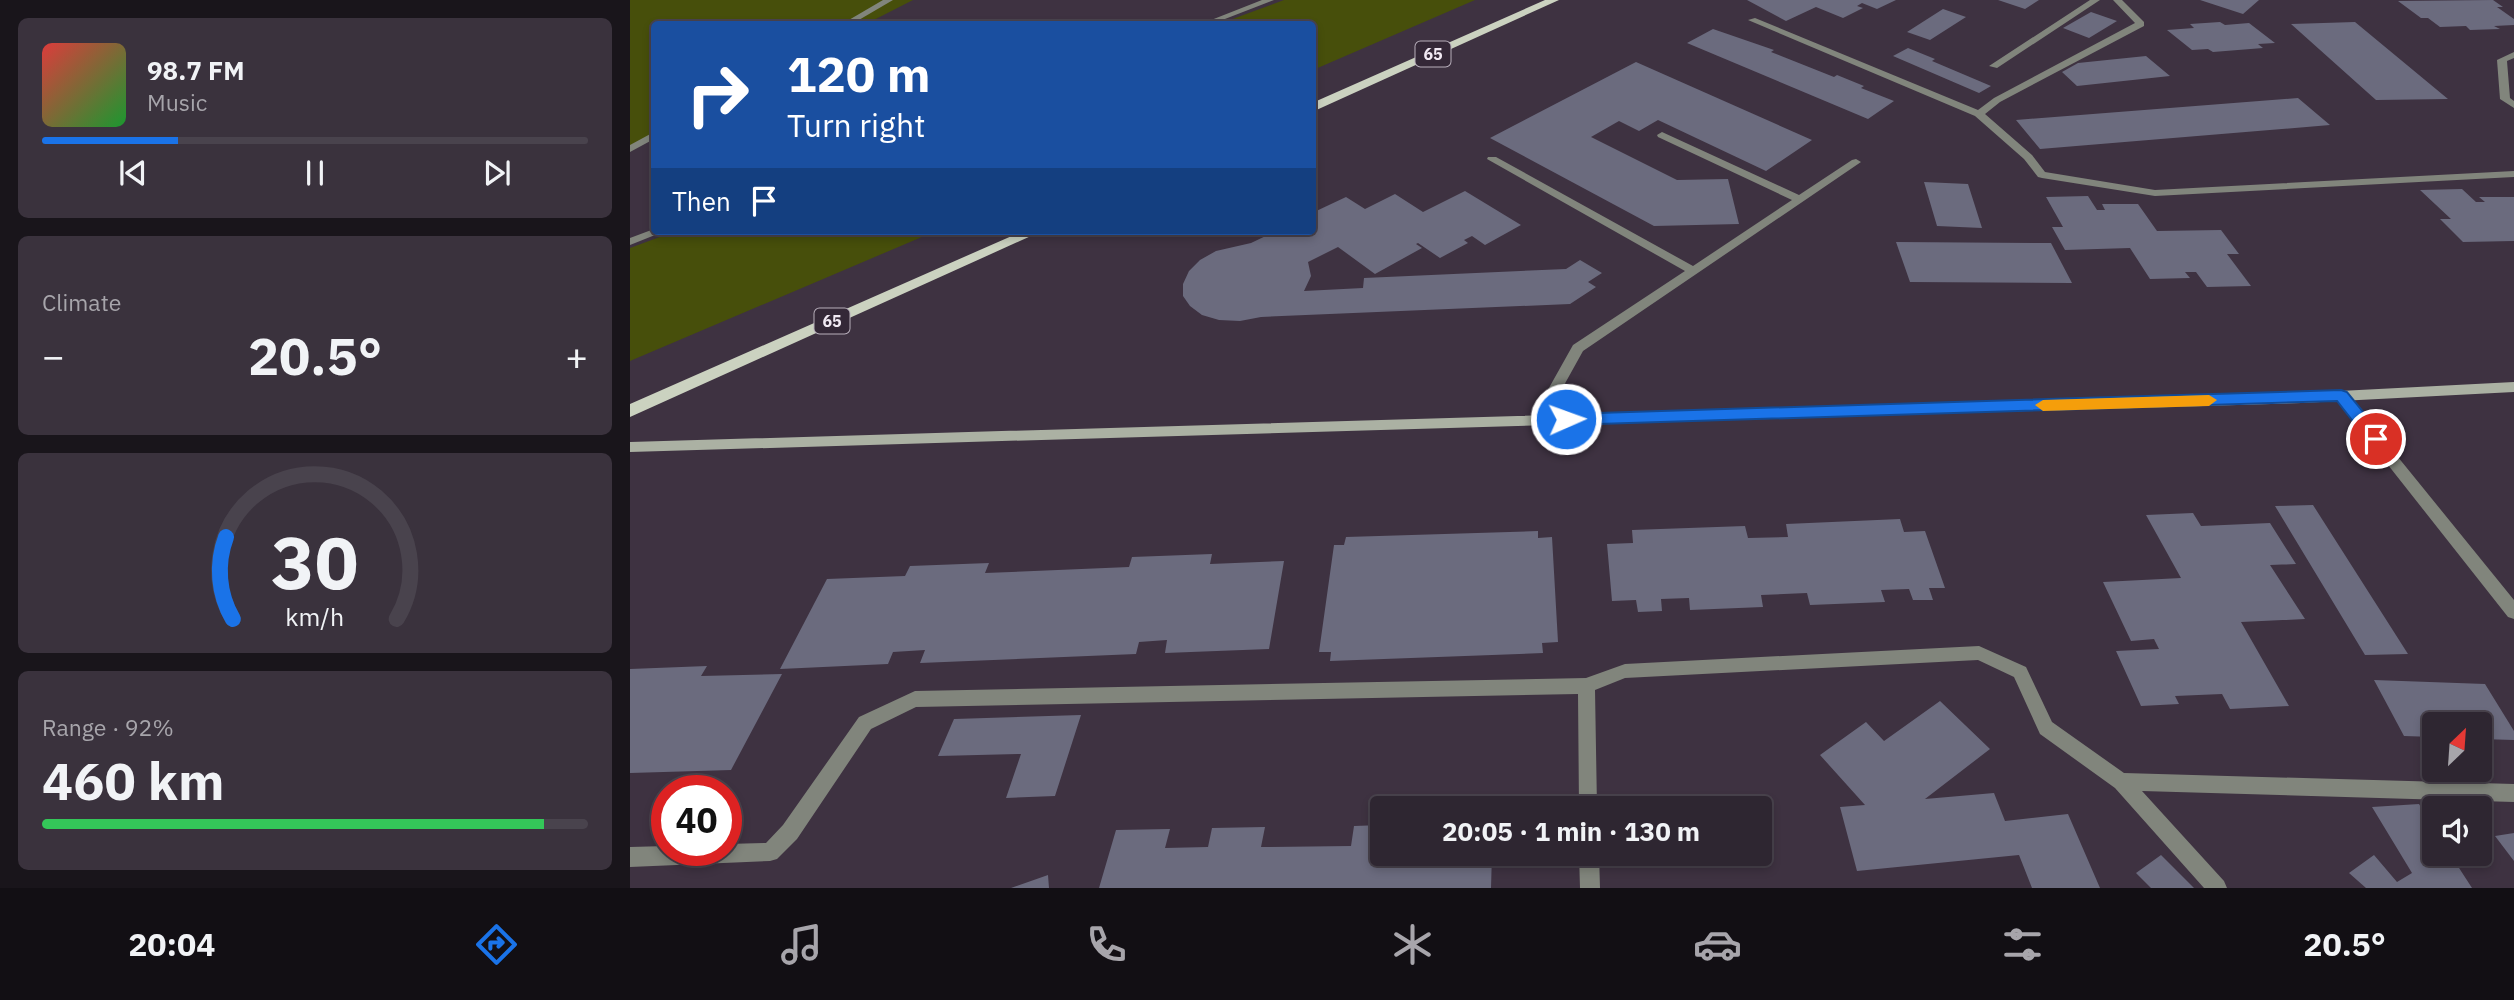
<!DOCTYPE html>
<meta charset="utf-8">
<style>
:root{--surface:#2e2631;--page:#3a323d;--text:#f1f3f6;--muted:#a7a5ab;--line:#49434d;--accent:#1a73e8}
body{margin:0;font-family:"IBM Plex Sans",sans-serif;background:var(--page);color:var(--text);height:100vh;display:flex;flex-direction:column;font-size:26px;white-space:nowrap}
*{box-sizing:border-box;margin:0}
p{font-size:23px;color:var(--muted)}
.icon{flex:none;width:38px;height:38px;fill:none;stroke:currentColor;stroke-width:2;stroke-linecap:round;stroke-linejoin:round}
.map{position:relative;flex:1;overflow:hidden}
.side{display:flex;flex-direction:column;gap:18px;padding:18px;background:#19151b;width:630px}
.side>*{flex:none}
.guide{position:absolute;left:21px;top:21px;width:665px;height:214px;border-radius:7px;box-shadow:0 4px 10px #0003,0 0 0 2px var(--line);background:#1a4fa0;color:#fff;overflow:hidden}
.needle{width:46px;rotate:25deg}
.buttons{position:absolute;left:1792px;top:712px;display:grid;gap:14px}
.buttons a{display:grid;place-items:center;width:70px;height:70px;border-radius:7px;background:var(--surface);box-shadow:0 4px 10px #0003,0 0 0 2px var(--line);font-size:35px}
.speed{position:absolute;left:21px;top:775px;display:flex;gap:14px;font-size:35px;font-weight:700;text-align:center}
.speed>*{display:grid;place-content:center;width:91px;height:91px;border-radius:50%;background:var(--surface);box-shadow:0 4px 10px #0003,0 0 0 2px var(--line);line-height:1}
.speed .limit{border:10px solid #d22;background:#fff;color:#111}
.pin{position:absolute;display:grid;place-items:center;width:60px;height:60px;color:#fff;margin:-30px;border:4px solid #fff;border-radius:50%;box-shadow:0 2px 7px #0007}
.me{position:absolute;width:77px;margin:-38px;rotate:88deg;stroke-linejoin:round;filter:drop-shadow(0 0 5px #0008)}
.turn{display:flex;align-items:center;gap:24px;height:147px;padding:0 21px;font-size:32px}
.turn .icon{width:91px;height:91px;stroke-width:2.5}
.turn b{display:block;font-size:49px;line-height:60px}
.then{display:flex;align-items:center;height:66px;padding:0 21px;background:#0003;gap:14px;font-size:26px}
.big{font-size:52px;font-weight:700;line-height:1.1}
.side .tile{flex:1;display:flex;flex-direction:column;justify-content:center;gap:10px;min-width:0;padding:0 24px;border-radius:10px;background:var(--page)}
.side .dial{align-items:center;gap:0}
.dial svg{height:182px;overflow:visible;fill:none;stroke:var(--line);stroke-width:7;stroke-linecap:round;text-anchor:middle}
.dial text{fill:var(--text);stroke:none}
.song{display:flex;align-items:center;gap:21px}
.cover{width:84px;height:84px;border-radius:10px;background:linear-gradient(135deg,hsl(0 70% 55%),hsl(130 70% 35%))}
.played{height:7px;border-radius:4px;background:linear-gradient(90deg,var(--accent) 25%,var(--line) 25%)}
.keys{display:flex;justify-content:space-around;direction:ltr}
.heat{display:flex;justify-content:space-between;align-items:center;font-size:38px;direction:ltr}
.charge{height:10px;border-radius:5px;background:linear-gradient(90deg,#34c759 92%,var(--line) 0)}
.trip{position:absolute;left:740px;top:796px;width:402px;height:70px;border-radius:7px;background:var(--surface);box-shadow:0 4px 10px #0003,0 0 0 2px var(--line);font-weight:700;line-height:70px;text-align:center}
.menu{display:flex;height:112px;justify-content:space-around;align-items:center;background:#120f14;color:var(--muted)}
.menu .icon{width:49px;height:49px}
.menu .on{color:var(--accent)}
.menu b{font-size:32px;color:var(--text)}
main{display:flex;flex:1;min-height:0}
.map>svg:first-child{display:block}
.green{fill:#474f0b}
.building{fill:#6b6b7e}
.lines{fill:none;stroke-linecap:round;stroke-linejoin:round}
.lane{fill:#81857c;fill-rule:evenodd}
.street{fill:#81857c;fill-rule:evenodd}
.secondary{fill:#abb1a3;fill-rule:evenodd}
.primary{fill:#cbd2c0;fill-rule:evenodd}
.route{fill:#1a73e8;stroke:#114b97;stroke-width:2}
.slow{fill:#f59e0b}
.labels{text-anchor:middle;stroke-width:7;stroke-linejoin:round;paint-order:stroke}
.shield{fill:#342837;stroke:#b8afbb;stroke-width:2}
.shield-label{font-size:16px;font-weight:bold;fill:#f1e9f3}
</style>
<main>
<section class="side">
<div class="tile">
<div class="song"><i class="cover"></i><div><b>98.7 FM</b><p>Music</p></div></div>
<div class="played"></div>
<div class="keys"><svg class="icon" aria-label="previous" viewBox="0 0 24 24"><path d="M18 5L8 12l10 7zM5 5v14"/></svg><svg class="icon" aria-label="pause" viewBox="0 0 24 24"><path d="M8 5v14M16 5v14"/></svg><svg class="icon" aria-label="next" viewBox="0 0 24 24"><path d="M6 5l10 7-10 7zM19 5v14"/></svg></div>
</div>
<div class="tile"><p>Climate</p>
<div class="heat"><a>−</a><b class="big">20.5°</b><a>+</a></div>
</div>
<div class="tile dial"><svg viewBox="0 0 100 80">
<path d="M14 69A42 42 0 1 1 86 69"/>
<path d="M14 69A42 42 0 0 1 11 33" stroke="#1a73e8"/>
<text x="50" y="56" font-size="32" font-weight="700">30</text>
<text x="50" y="72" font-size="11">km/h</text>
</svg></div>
<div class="tile"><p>Range · 92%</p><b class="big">460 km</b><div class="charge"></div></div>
</section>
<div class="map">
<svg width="1884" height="888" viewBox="0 0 1884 888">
<rect width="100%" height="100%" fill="#3e3241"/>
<path class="green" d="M 0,0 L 283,0 L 236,24 L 24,24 L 24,134 L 0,146 Z
M 654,0 L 845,0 L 683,70 L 682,24 L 589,24 Z
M 46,231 L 306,231 L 0,361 L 0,248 Z"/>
<path class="building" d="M 1117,0 L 1266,0 L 1247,9 L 1232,3 L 1227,6 L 1233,8 L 1213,18 L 1186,7 L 1156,21 Z
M 1368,0 L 1409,0 L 1395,9 Z
M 1570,0 L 1629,0 L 1613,14 Z
M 1863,0 L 1873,7 L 1867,7 L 1884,19 L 1884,25 L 1864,26 L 1870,29 L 1840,30 L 1836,26 L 1810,27 L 1798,18 L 1791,18 L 1768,1 Z
M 1313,9 L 1336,17 L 1300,40 L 1277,32 Z
M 1461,12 L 1487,21 L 1459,38 L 1433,28 Z
M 1590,22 L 1595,25 L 1619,23 L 1645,43 L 1628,44 L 1633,48 L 1583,52 L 1578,49 L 1562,50 L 1537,30 L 1564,28 L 1560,24 Z
M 1725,22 L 1818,99 L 1746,100 L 1661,24 Z
M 1083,29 L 1144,50 L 1141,52 L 1204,77 L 1207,75 L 1234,86 L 1231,88 L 1264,101 L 1238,119 L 1057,43 Z
M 1278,48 L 1305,59 L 1302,61 L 1361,86 L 1349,93 L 1263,56 Z
M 1516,56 L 1540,76 L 1447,86 L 1432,72 L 1448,63 Z
M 1006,62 L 1076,93 L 1182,140 L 1136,171 L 1028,120 L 1009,131 L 989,121 L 961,137 L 1047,180 L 1098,179 L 1109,224 L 1024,226 L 860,138 Z
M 1668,98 L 1700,125 L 1410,149 L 1386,120 Z
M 1294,182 L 1338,184 L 1352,228 L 1307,226 Z
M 1832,189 L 1846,202 L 1855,202 L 1849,197 L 1884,197 L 1884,241 L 1833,242 L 1810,219 L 1821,219 L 1790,190 Z
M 835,191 L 891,225 L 855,245 L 842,236 L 834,240 L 838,243 L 810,258 L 788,243 L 786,244 L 792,248 L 745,274 L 708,247 L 678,262 L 681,276 L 674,291 L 733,288 L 734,278 L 936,269 L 950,260 L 972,273 L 958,282 L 966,287 L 940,304 L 631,317 L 610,321 L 589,320 L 572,315 L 560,306 L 553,296 L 553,284 L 559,271 L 570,260 L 586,251 L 621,243 L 646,231 L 682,231 L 682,213 L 716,197 L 735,209 L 765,194 L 793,212 Z
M 1458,196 L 1467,210 L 1475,210 L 1472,204 L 1508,204 L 1527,231 L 1591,230 L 1609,254 L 1597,254 L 1621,286 L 1577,287 L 1566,272 L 1555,272 L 1560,278 L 1520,279 L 1500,248 L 1435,250 L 1422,227 L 1433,227 L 1416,197 Z
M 1266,242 L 1421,243 L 1442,283 L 1280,282 Z
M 1683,505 L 1778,654 L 1735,655 L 1645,506 Z
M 1563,513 L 1571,526 L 1640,523 L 1666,564 L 1640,565 L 1675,619 L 1611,622 L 1659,706 L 1600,709 L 1592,694 L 1545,696 L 1549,704 L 1511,706 L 1486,651 L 1529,649 L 1524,639 L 1501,641 L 1473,582 L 1551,578 L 1516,515 Z
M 1270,519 L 1274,532 L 1295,531 L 1315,588 L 1299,588 L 1303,600 L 1283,600 L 1279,589 L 1251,590 L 1255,602 L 1180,605 L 1177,593 L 1131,595 L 1133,607 L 1060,610 L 1059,598 L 1031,599 L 1032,611 L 1008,612 L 1006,600 L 982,601 L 977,544 L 1003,543 L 1002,530 L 1115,526 L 1118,538 L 1158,537 L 1156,524 Z
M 908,531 L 908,538 L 922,537 L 928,642 L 912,643 L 913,653 L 700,661 L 701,652 L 689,652 L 704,545 L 714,545 L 716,537 Z
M 582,554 L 580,564 L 654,561 L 639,649 L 535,653 L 537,640 L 509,642 L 506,654 L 290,663 L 295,650 L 263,652 L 258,664 L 150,669 L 197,579 L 275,576 L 280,566 L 359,563 L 355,573 L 499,567 L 502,557 Z
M 77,666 L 71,676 L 152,674 L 101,770 L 0,773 L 0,669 Z
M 1744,680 L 1855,684 L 1884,731 L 1884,740 L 1850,739 L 1850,724 L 1804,724 L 1804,737 L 1774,736 Z
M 1310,701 L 1360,749 L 1295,799 L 1364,793 L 1375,821 L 1438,814 L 1470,888 L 1402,888 L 1389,855 L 1227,871 L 1210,807 L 1235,805 L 1190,755 L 1236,722 L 1254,741 Z
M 451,715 L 425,796 L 376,798 L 391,754 L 308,756 L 324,719 Z
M 1789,804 L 1804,829 L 1804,854 L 1820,854 L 1842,888 L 1736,888 L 1719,873 L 1744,855 L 1767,882 L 1782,873 L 1742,807 Z
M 752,825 L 752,854 L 862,854 L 861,888 L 469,888 L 486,830 L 540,829 L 535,848 L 578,847 L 582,828 L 635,827 L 631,847 L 721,846 L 724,826 Z
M 1884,833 L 1884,861 L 1865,836 Z
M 1531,855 L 1564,888 L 1521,888 L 1506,873 Z
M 418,875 L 419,888 L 381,888 Z"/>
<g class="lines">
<path class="lane" d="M 253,0 L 263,0 L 222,24 L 212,24 Z
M 24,132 L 24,139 L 0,152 L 0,145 Z
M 1711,391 L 1716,393 L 1884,600 L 1884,619 L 1878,617 L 1706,399 L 1704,396 Z"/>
<path class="street" d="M 632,0 L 644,0 L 582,24 L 571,24 Z
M 1460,0 L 1470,0 L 1367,68 L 1359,66 Z
M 1483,0 L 1492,0 L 1514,22 L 1514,26 L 1370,102 L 1355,114 L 1402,155 L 1415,172 L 1525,190 L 1884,171 L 1884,177 L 1525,196 L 1412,178 L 1408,177 L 1394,159 L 1345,116 L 1118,20 L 1125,18 L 1348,110 L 1364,98 L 1505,23 Z
M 1884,52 L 1884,58 L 1877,61 L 1880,98 L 1884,101 L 1884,108 L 1870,99 L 1867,60 Z
M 1032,132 L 1169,195 L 1222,160 L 1226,159 L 1231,162 L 953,351 L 913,423 L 903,423 L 901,420 L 943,345 L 1055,271 L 857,159 L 858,157 L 866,157 L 1063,266 L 1162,200 L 1028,137 L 1027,135 Z
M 24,229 L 24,231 L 35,231 L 0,245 L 0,238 Z
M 1349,646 L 1396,667 L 1422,722 L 1494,773 L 1884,784 L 1884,802 L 1512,791 L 1594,881 L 1597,888 L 1574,888 L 1485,788 L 1410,734 L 1384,677 L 1348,660 L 995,678 L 965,690 L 967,808 L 949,808 L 948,694 L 286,707 L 241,729 L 167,839 L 147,859 L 140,861 L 0,867 L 0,847 L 37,846 L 37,850 L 96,850 L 96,844 L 136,843 L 153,825 L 229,717 L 285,691 L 956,678 L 995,664 Z
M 949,854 L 969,854 L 970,888 L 950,888 Z"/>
<path class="secondary" d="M 1884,382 L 1884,392 L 1671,403 L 0,452 L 0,442 L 1671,393 Z"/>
<path class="primary" d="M 915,0 L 929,0 L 682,112 L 682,103 Z
M 393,231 L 412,231 L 0,417 L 0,404 Z"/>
</g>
<path class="route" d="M 1711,390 L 1717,392 L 1752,435 L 1754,439 L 1752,443 L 1740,443 L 1707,401 L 936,425 L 928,419 L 936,414 Z"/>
<path class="slow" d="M 1579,395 L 1587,400 L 1579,406 L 1413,411 L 1405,405 L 1413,400 Z"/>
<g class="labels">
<g class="shield">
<rect x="785.5" y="41.5" width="35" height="25" rx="5"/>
<rect x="184.5" y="308.5" width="35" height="25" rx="5"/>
</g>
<g class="shield-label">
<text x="803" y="60">65</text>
<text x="202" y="327">65</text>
</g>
</g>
</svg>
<div class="buttons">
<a><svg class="needle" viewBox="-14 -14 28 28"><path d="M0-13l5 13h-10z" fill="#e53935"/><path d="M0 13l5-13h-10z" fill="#a7a5ab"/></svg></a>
<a><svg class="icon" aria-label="sound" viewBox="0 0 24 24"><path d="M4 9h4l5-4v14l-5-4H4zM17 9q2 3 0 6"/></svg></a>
</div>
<div class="speed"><div class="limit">40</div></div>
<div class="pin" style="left:1746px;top:439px;background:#d93025"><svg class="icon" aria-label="arrive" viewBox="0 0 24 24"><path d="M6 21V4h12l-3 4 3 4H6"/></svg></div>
<svg class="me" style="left:936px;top:419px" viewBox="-20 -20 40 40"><circle r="17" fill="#1a73e8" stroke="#fff" stroke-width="3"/><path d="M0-11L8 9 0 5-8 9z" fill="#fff"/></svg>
<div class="trip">20:05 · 1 min · 130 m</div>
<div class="guide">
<div class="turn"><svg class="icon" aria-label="right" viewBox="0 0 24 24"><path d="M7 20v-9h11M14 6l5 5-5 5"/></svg><div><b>120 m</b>Turn right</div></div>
<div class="then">Then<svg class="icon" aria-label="arrive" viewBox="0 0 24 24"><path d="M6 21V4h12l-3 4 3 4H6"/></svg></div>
</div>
</div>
</main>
<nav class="menu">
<b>20:04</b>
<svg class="icon on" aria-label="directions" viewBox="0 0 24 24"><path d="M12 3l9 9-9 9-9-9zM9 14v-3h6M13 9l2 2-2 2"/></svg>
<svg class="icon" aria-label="music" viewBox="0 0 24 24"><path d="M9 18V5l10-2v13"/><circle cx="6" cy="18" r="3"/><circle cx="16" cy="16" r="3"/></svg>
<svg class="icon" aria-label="phone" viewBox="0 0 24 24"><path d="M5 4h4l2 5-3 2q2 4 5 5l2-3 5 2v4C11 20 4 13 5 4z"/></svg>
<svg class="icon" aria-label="climate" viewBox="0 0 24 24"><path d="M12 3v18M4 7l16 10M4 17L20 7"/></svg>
<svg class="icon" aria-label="car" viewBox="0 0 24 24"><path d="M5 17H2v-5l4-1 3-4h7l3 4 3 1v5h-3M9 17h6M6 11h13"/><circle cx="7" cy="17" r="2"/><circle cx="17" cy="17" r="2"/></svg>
<svg class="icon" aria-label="filters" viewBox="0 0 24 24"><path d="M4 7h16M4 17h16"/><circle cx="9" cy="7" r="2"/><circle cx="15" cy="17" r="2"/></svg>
<b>20.5°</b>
</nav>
